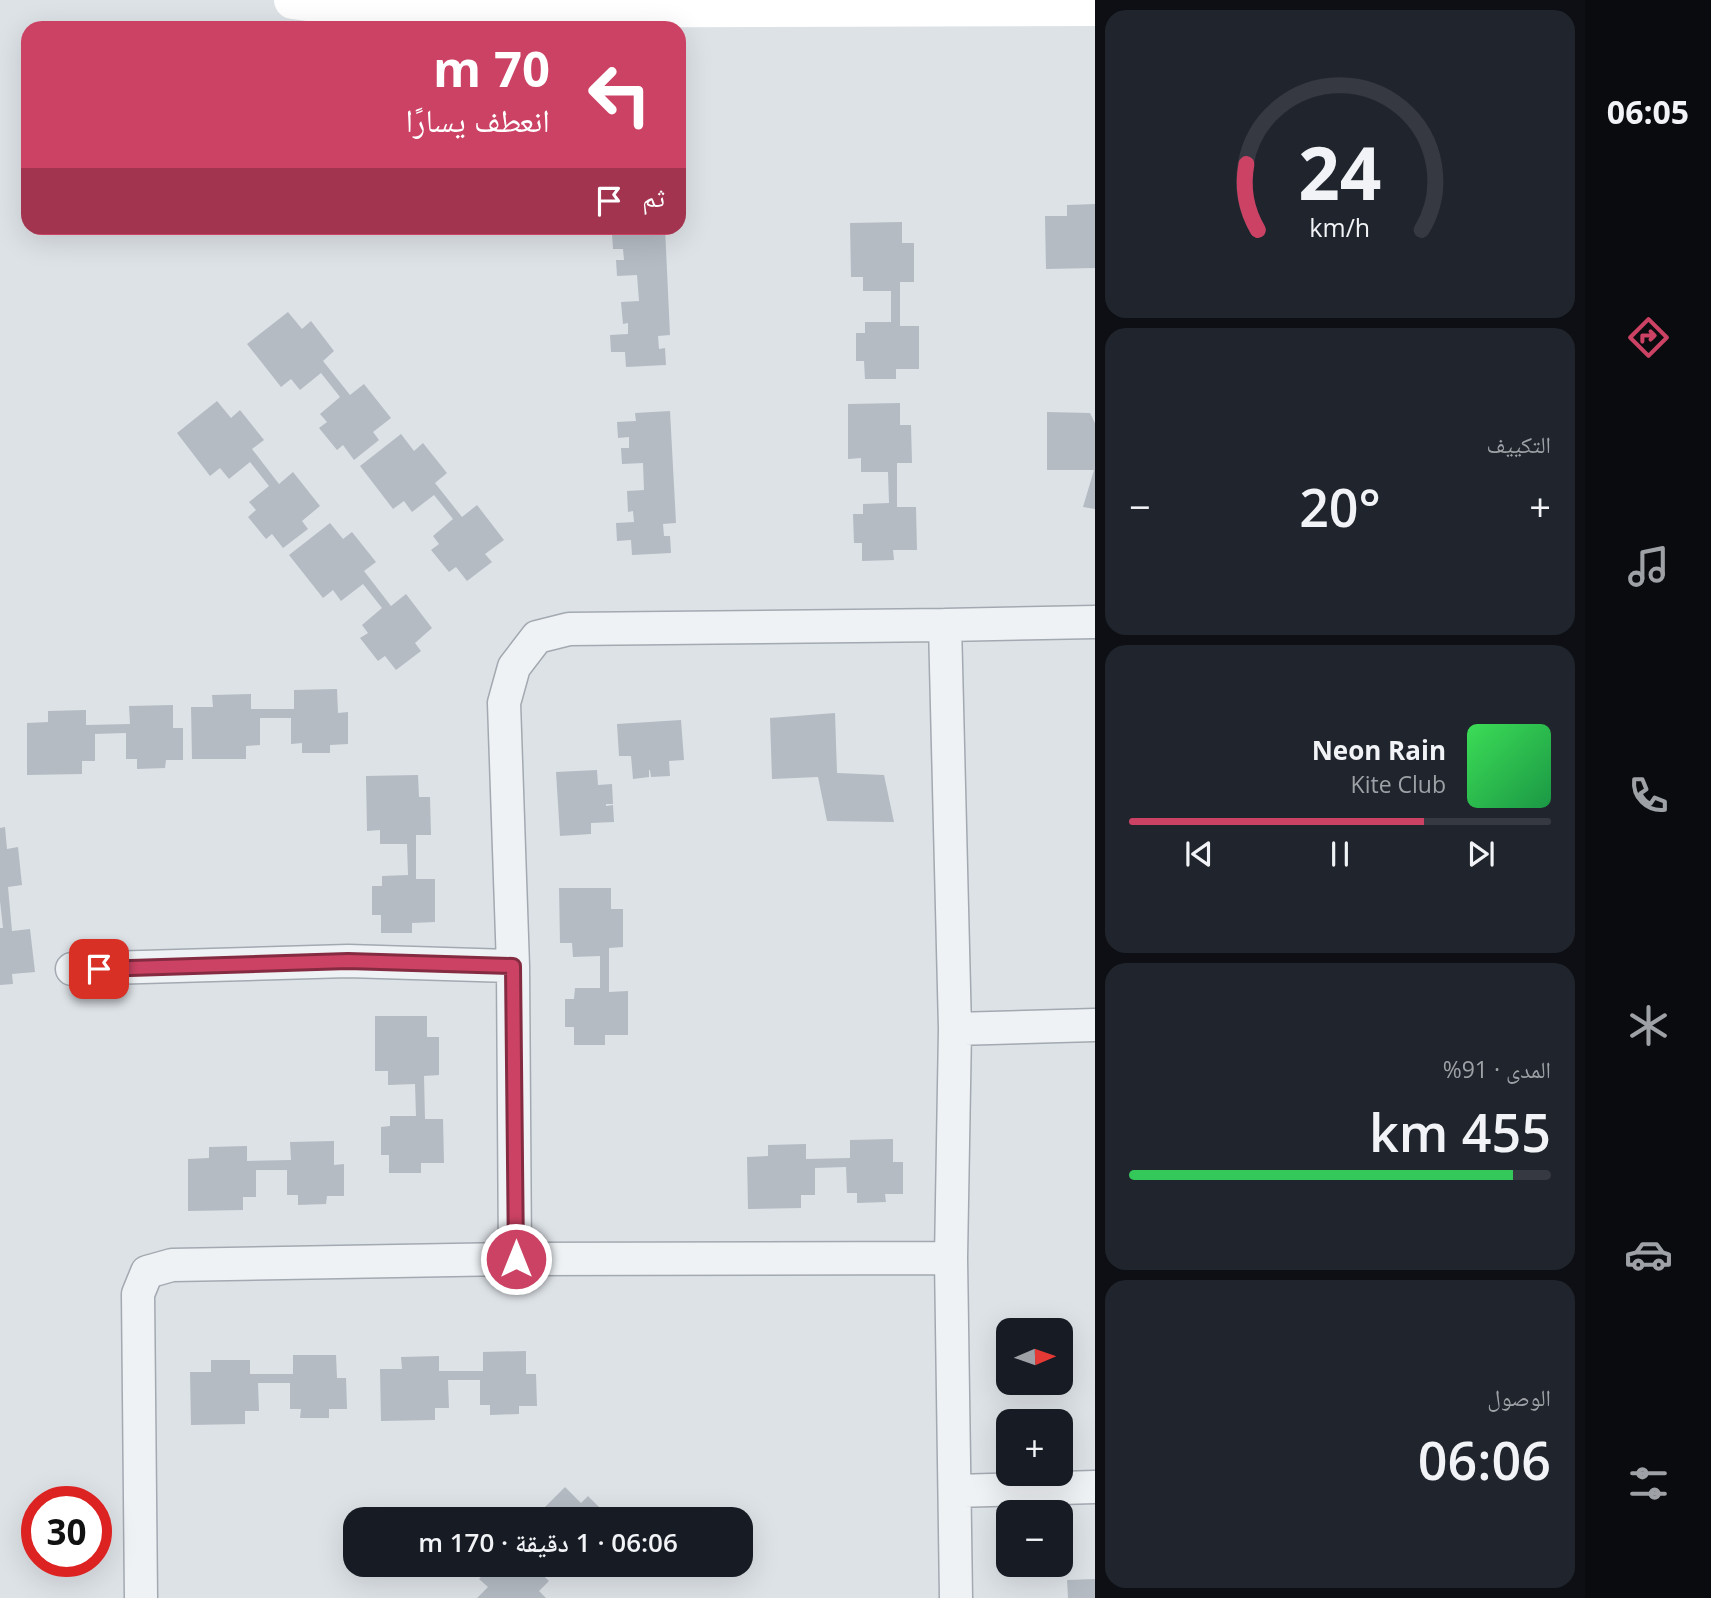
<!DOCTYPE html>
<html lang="ar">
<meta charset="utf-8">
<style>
:root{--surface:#171b24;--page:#20242c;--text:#f1f3f6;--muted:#9ea1a6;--line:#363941;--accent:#cb4264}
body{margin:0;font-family:"Open Sans","Noto Naskh Arabic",sans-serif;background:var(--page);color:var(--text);direction:rtl;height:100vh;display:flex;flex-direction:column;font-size:26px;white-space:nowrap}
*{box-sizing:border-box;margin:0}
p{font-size:23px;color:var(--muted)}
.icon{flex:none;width:38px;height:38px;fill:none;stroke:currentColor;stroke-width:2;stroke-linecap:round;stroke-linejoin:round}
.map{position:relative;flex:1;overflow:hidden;direction:ltr}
.details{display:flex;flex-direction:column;gap:10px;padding:10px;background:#0d0f14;width:490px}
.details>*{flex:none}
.top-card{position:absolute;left:21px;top:21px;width:665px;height:214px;border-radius:21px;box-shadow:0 7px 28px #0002;direction:rtl;background:#cb4264;color:#fff;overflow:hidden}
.needle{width:46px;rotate:88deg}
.fabs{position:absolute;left:996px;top:1318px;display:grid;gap:14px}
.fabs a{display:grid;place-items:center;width:77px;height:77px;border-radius:14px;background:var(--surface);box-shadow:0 7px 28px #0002;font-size:35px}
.speed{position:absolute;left:21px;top:1486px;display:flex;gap:14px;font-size:35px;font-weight:700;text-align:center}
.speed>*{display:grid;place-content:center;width:91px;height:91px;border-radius:50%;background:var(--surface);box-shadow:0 7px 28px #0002;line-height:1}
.speed .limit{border:10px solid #d22;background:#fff;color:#111}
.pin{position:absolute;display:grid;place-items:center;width:60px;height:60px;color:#fff;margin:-30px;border-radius:14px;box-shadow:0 4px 10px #0006}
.me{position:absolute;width:77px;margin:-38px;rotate:0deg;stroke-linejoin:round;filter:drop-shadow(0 0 5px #0008)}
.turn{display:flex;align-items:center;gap:24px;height:147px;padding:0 21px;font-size:32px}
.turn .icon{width:91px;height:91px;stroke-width:2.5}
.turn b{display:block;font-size:49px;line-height:60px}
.then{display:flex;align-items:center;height:66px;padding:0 21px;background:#0003;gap:14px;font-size:26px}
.big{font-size:52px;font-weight:600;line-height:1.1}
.details .card{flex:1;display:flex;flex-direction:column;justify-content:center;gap:10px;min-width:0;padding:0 24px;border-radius:21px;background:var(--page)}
.details .dial{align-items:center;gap:0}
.dial svg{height:182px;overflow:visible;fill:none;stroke:var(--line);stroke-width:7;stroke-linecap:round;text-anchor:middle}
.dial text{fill:var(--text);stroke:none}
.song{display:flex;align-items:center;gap:21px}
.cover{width:84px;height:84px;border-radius:10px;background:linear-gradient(135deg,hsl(130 70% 55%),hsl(140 70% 35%))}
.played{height:7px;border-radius:4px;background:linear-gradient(90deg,var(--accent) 70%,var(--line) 70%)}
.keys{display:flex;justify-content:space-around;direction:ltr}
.heat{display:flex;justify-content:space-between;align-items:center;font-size:38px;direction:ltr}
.charge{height:10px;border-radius:5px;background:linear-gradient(90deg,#34c759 91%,var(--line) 0)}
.trip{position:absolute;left:343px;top:1507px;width:410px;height:70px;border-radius:21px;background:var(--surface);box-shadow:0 7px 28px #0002;font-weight:600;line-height:70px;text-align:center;direction:rtl}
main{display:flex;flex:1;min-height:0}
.tab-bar{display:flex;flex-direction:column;width:126px;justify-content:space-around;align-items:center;background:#090b0e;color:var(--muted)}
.tab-bar .icon{width:49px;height:49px}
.tab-bar .active{color:var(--accent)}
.tab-bar b{font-size:32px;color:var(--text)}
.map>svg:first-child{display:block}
.building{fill:#b4bbc3}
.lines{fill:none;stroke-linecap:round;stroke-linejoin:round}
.street-casing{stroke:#a3a9b1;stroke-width:35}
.street{stroke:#eff2f5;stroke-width:32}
.secondary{stroke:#fff;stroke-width:38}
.route-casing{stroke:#842b41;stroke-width:18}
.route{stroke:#cb4264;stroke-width:12}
</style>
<main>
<nav class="tab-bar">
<b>06:05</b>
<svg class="icon active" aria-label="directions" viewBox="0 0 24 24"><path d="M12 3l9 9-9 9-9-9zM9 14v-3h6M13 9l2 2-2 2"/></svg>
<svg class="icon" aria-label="music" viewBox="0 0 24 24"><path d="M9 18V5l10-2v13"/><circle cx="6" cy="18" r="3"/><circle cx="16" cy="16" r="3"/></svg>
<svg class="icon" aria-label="phone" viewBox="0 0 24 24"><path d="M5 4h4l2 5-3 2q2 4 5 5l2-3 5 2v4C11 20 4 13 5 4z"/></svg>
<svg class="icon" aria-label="climate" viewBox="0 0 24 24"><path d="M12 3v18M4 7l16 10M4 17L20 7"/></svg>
<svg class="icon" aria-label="car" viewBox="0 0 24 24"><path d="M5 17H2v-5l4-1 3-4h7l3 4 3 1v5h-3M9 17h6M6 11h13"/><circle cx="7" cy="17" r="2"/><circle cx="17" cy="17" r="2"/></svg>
<svg class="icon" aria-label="filters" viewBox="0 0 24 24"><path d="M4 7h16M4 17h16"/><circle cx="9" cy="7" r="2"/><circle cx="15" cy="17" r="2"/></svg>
</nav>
<section class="details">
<div class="card dial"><svg viewBox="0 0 100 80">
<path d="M14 69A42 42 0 1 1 86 69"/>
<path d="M14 69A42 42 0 0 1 9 40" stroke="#cb4264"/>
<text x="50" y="56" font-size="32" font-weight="700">24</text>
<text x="50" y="72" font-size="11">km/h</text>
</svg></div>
<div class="card"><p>التكييف</p>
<div class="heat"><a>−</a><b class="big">20°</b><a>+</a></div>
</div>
<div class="card">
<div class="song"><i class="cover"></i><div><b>Neon Rain</b><p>Kite Club</p></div></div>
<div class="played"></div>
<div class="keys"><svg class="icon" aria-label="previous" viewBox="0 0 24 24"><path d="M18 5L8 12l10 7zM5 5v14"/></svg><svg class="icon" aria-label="pause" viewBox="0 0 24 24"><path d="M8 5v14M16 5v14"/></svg><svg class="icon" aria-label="next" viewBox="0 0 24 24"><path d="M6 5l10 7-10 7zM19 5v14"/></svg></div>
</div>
<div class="card"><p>المدى · 91%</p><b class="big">455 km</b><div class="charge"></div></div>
<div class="card"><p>الوصول</p><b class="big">06:06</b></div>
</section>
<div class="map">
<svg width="1095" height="1598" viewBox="0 0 1095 1598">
<rect width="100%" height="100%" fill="#dde2e7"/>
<path class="building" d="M 1095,204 L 1095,268 L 1046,269 L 1045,216 L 1067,216 L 1067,205 Z
M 902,222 L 902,243 L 914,243 L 914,282 L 900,282 L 900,326 L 919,326 L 919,369 L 896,369 L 896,379 L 865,379 L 864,361 L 856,361 L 856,333 L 865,333 L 865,322 L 891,322 L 891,291 L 863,291 L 863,277 L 851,277 L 850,223 Z
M 630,228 L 665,228 L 670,335 L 658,336 L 659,349 L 665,348 L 666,365 L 626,367 L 625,352 L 611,352 L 610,335 L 628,334 L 628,323 L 623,324 L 621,302 L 639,301 L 637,275 L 617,276 L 616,260 L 624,260 L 623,249 L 613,249 L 612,234 L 630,233 Z
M 288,312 L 302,329 L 311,321 L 334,351 L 323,361 L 350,395 L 364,384 L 391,418 L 373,432 L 379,440 L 354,460 L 343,445 L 337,450 L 319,428 L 327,422 L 320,414 L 340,397 L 321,373 L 300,390 L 291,379 L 281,387 L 247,344 Z
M 217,401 L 231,418 L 240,410 L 264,440 L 252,449 L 279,484 L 293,472 L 320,506 L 302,521 L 308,529 L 283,548 L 272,534 L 266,539 L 248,517 L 256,510 L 249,502 L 269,486 L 250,462 L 229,479 L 220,468 L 210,476 L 177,433 Z
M 900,403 L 900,425 L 911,425 L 912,463 L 897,463 L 897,507 L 916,507 L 917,550 L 893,550 L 894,560 L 862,561 L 862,543 L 854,543 L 853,514 L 863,514 L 863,504 L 889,503 L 888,472 L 861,472 L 861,458 L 848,459 L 848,404 Z
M 670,411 L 676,523 L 663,524 L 664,536 L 670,536 L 671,553 L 632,555 L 631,540 L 617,541 L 616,523 L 634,522 L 633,511 L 628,512 L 627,491 L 644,490 L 643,463 L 622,464 L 621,448 L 629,448 L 629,437 L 618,438 L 617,422 L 636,421 L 635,413 Z
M 1047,412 L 1090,413 L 1095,423 L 1095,509 L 1083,507 L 1094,470 L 1047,470 Z
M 401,434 L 414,451 L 423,443 L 447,473 L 435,483 L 462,517 L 477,505 L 504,540 L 485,554 L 492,562 L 467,581 L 456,567 L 449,572 L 431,550 L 439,544 L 433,536 L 453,519 L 434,495 L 412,512 L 404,501 L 393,509 L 360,466 Z
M 330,523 L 343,539 L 352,532 L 376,562 L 364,571 L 391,606 L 406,594 L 432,628 L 415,643 L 421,651 L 396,670 L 385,656 L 378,661 L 360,638 L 368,633 L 362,625 L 382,608 L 363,584 L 341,601 L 333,590 L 323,598 L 289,555 Z
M 337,689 L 338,713 L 348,712 L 348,744 L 330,745 L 330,753 L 302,753 L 302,743 L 291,744 L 291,718 L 260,718 L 260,745 L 246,746 L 246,759 L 192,759 L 191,707 L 213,707 L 212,695 L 251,694 L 251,709 L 294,709 L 294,690 Z
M 173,705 L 173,728 L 183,728 L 183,760 L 166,760 L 165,768 L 137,769 L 137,759 L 126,759 L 126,733 L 95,734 L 95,761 L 82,761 L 82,774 L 27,775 L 27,723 L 48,722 L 48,711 L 86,710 L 86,725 L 130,724 L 129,706 Z
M 835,713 L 837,773 L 884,775 L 894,822 L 827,821 L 818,777 L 772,779 L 770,718 Z
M 681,720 L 684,760 L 669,761 L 670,776 L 651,777 L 650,770 L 649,770 L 649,777 L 633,779 L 631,756 L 619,756 L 617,724 Z
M 597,770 L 598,785 L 612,784 L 613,804 L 606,804 L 606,806 L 613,805 L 614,822 L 591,823 L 591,834 L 560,836 L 556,772 Z
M 418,775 L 419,797 L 430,797 L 431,835 L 416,835 L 416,879 L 435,879 L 435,922 L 412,923 L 412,933 L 381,933 L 381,915 L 372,915 L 372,886 L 382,886 L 382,876 L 408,875 L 407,844 L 380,844 L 380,830 L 367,831 L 366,776 Z
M 5,827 L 7,849 L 18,847 L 22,885 L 8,887 L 12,931 L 30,929 L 35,972 L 12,974 L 13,984 L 0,985 L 0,928 L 3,928 L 0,901 L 0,828 Z
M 559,888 L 611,888 L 611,909 L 623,909 L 623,947 L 609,948 L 609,992 L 628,991 L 628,1035 L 605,1035 L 605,1045 L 574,1045 L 574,1027 L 565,1027 L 565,999 L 574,999 L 575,988 L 600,988 L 600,956 L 573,957 L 572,943 L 560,943 Z
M 375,1016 L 427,1016 L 427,1037 L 439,1037 L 439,1075 L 424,1076 L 425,1119 L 443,1119 L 444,1163 L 421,1163 L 421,1173 L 389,1173 L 389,1155 L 381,1155 L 381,1127 L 390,1126 L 390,1116 L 416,1116 L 415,1084 L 388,1085 L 388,1071 L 375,1071 Z
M 893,1139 L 893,1162 L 903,1162 L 903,1194 L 885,1194 L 886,1202 L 857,1203 L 857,1193 L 847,1193 L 846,1167 L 815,1168 L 815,1195 L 801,1195 L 801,1208 L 748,1209 L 747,1157 L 768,1156 L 768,1145 L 806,1144 L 806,1159 L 850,1158 L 850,1140 Z
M 334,1141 L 334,1165 L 344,1164 L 344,1196 L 327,1196 L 326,1204 L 298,1205 L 298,1195 L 287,1195 L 287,1170 L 256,1170 L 256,1197 L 243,1197 L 243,1210 L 188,1211 L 188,1159 L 209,1158 L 209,1147 L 247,1146 L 247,1161 L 291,1160 L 290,1142 Z
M 526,1351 L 526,1374 L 536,1374 L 537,1406 L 519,1406 L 519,1414 L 490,1415 L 490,1405 L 480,1405 L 480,1380 L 448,1380 L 449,1408 L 435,1408 L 435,1420 L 381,1421 L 380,1369 L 402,1369 L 401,1357 L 439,1356 L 439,1371 L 483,1371 L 483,1352 Z
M 293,1355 L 336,1355 L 337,1378 L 346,1378 L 347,1409 L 329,1409 L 329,1418 L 300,1418 L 301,1409 L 290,1409 L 290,1383 L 258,1383 L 259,1411 L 245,1411 L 245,1424 L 191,1425 L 190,1372 L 211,1372 L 211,1360 L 250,1360 L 250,1374 L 293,1374 Z
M 565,1487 L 581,1503 L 588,1496 L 611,1519 L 535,1519 L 534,1518 Z
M 493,1564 L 531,1564 L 549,1581 L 539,1591 L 546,1598 L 477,1598 L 488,1587 L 479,1579 Z
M 1095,1579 L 1095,1598 L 1068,1598 L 1067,1580 Z"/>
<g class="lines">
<g class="street-casing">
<path id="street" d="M 72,969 L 348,961 L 513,966
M 955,1029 L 1095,1025
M 515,1259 L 513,966 L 504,703 L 514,667 L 537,637 L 569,629 L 945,625
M 955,1491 L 1095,1487
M 141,1598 L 138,1294 L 147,1272 L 172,1265 L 515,1259 L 951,1258
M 956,1598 L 951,1258 L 955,1029 L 945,625 L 1095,622"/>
</g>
<use href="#street" class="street"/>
<path class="secondary" d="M 293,0 L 343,7 L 392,9 L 1095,7"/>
</g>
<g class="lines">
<g class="route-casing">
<path id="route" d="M 99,969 L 348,961 L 513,966 L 516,1259"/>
</g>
<use href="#route" class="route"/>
</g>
</svg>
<div class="fabs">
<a><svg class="needle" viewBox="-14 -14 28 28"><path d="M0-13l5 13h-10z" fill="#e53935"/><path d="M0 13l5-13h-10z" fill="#9ea1a6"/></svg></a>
<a>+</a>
<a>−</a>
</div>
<div class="speed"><div class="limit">30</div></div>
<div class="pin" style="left:99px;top:969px;background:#d93025"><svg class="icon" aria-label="arrive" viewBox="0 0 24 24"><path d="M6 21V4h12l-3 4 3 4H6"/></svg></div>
<svg class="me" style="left:516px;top:1259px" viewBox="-20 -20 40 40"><circle r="17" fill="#cb4264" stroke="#fff" stroke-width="3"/><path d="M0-11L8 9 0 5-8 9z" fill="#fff"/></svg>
<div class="trip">06:06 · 1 دقيقة · 170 m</div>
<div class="top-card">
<div class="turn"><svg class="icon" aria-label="left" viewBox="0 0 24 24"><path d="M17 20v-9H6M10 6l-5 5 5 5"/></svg><div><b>70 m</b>انعطف يسارًا</div></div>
<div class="then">ثم<svg class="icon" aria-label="arrive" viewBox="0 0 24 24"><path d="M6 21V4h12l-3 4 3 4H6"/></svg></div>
</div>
</div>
</main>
